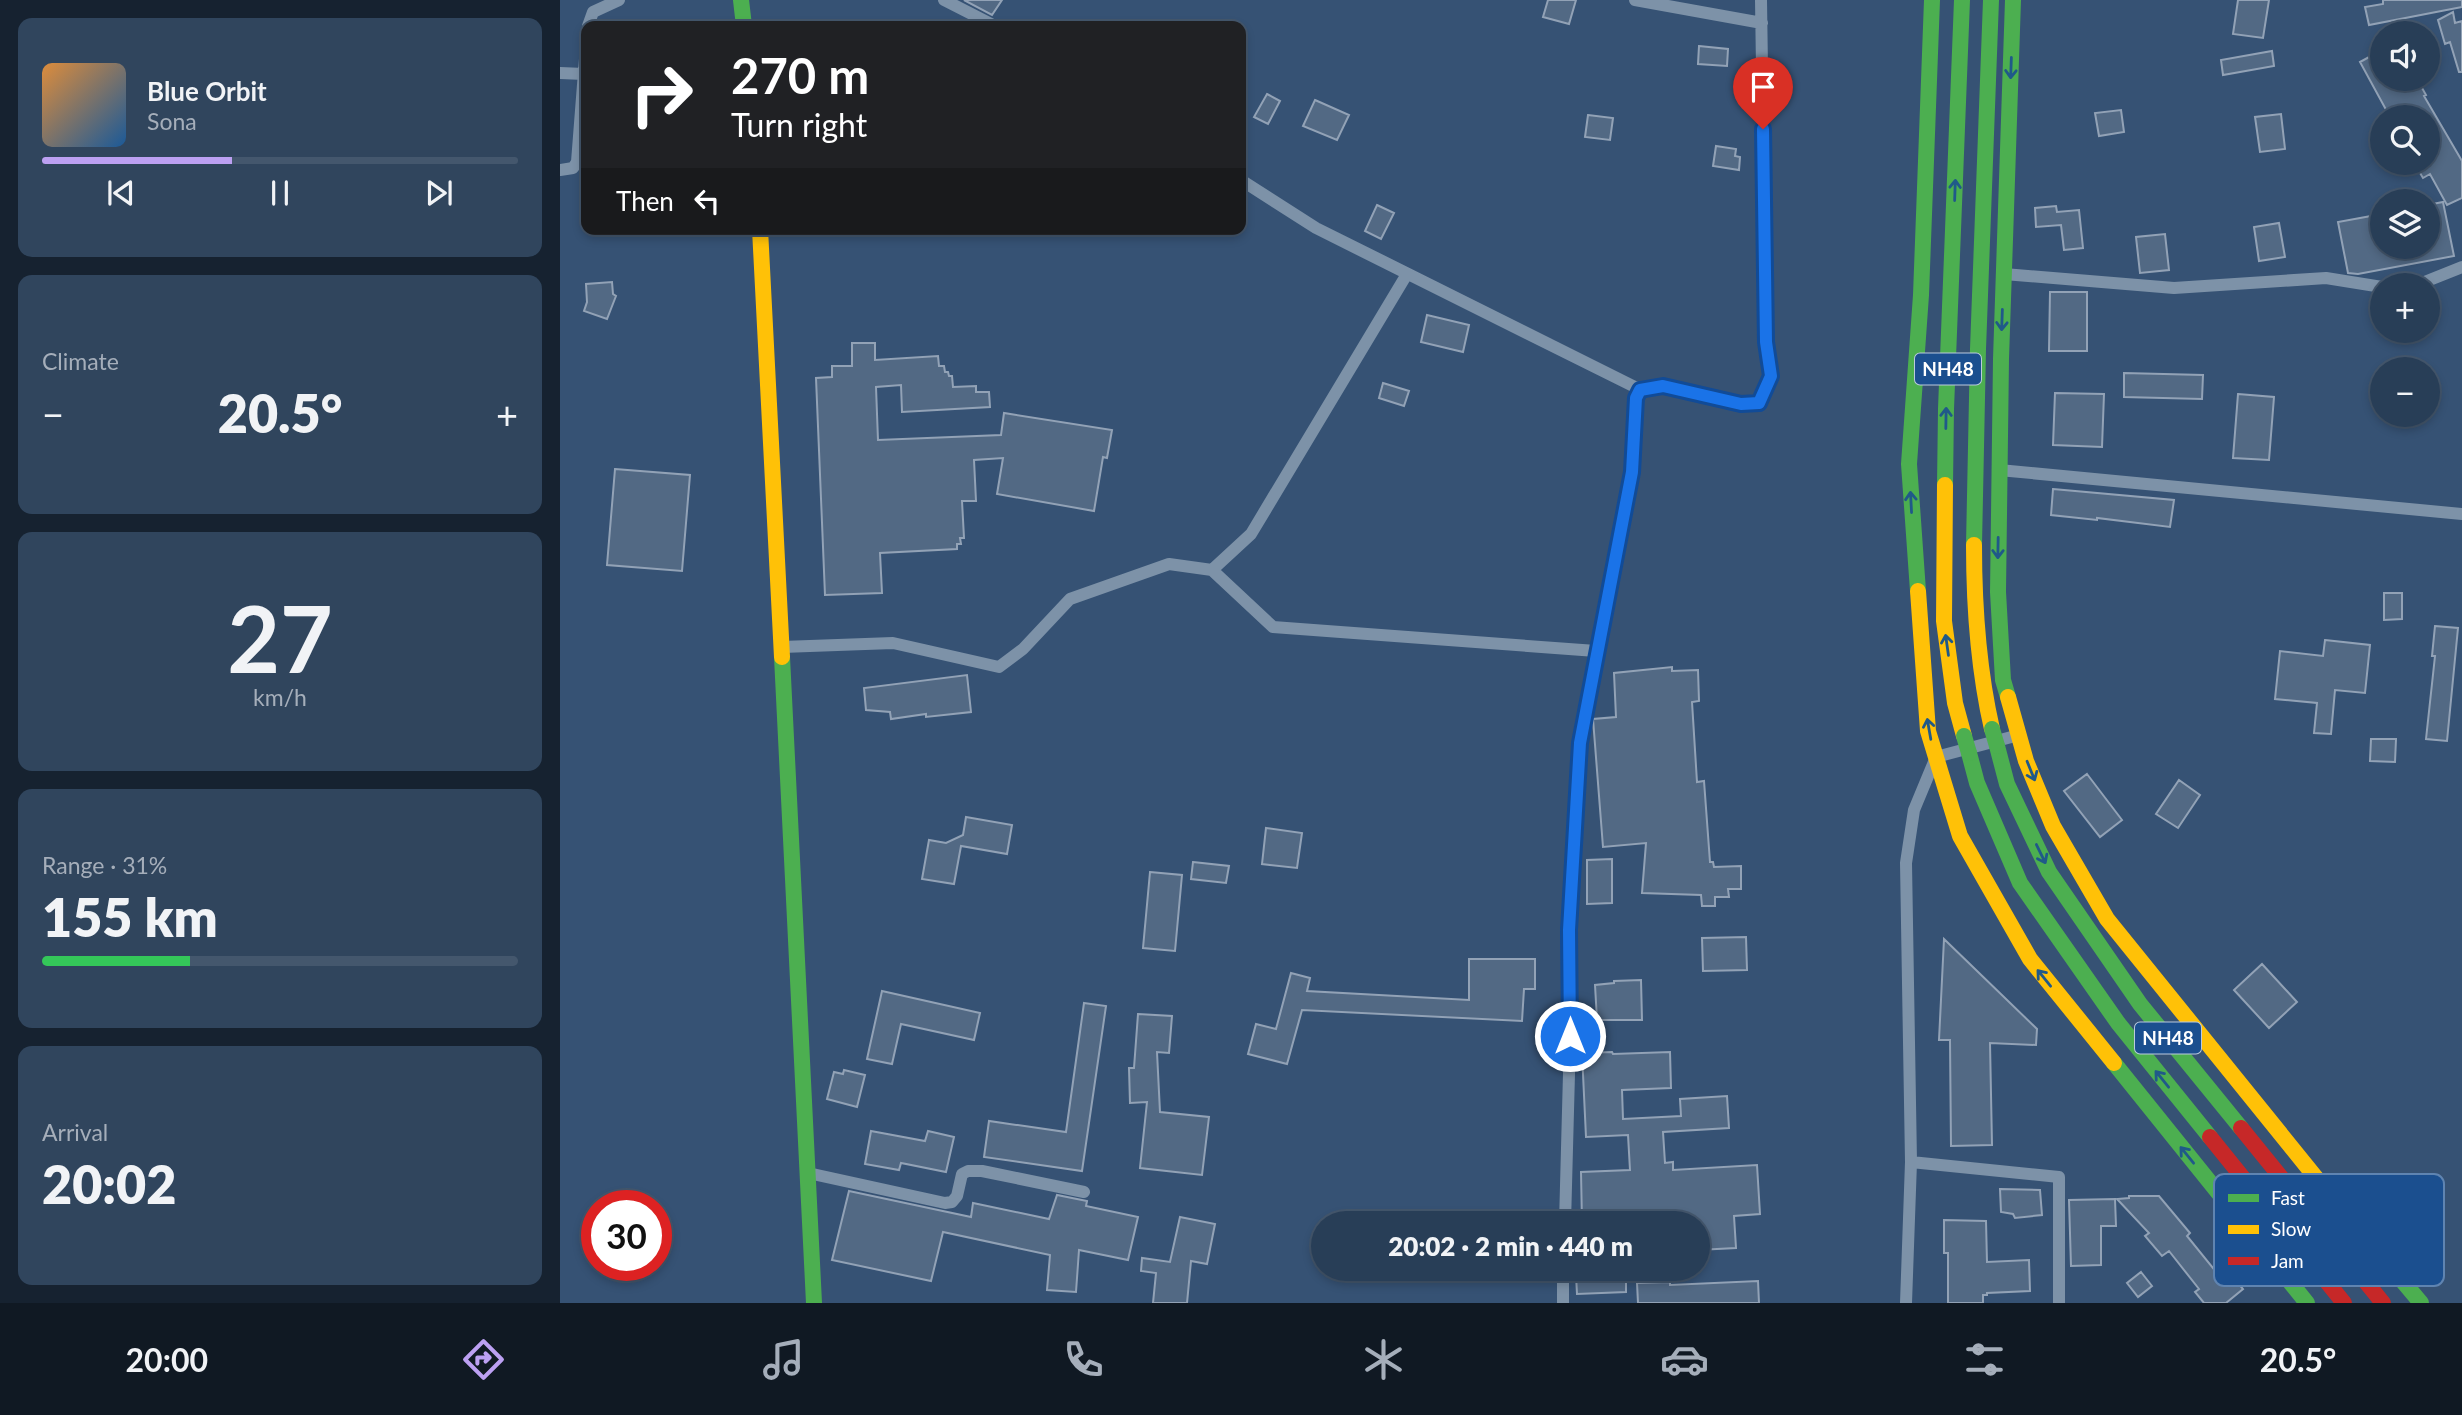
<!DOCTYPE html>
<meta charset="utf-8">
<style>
:root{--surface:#283e57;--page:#30455d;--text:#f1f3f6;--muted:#a5aeba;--line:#44576d;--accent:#bca0f2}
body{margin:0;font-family:Lato,sans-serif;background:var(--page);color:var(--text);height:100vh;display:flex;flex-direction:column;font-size:26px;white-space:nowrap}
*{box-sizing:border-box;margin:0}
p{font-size:23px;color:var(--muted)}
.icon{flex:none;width:38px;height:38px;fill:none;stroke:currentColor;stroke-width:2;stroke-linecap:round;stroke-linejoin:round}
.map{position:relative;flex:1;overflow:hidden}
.details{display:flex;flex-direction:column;gap:18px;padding:18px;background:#162230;width:560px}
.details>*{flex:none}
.top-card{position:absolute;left:21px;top:21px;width:665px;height:214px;border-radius:14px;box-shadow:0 4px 10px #0003,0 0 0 2px var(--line);background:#202124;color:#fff;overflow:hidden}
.controls{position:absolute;left:1810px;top:21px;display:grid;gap:14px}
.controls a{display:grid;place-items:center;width:70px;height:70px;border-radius:50%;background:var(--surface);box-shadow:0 4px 10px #0003,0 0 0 2px var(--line);font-size:35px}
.speed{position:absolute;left:21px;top:1190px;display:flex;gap:14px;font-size:35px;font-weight:700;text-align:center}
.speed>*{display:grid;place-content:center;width:91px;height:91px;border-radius:50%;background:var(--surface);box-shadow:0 4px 10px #0003,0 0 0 2px var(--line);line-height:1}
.speed .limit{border:10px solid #d22;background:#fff;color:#111}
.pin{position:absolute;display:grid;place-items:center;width:60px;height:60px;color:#fff;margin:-72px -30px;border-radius:50% 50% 50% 0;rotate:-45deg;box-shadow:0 0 7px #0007}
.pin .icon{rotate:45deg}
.me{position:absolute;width:77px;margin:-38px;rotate:0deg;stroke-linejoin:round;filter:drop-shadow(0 0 5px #0008)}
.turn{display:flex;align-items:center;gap:24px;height:147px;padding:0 35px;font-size:32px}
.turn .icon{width:91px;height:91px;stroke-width:2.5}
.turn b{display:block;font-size:49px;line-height:60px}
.then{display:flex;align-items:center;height:66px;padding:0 35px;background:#0003;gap:14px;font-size:26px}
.big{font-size:52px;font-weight:800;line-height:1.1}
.details .card{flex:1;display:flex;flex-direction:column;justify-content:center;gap:10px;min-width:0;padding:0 24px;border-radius:14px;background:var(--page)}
.details .dial{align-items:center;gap:0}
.dial b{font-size:91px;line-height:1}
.song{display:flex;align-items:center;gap:21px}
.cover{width:84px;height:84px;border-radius:10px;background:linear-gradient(135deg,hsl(30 70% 55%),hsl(210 70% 35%))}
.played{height:7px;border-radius:4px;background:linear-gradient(90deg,var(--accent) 40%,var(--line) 40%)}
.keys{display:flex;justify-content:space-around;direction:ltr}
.heat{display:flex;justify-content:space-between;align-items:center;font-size:38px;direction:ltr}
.charge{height:10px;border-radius:5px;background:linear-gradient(90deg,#34c759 31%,var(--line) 0)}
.trip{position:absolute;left:751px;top:1211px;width:399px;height:70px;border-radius:35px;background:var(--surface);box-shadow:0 4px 10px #0003,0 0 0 2px var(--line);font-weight:800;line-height:70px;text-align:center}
.dock{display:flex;height:112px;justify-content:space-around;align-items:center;background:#101923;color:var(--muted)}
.dock .icon{width:49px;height:49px}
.dock .selected{color:var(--accent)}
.dock b{font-size:32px;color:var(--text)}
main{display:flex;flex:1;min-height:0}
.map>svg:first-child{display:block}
.building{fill:#526984;stroke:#92a2b6;stroke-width:2}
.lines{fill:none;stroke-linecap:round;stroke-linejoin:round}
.street{stroke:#7d92a8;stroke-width:12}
.fast{stroke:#4caf50;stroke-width:16}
.slow{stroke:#ffc107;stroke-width:16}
.jam{stroke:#c62828;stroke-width:16}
.fast-bridge{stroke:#4caf50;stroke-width:16}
.oneway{stroke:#205989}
.route-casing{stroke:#114b97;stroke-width:18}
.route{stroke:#1a73e8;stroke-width:12}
.labels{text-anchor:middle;stroke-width:7;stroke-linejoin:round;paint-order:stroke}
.shield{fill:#1b4f8f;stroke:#bbcadd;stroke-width:2}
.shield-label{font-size:19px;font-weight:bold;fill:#fff}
.key{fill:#1b4f8f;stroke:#5f84b1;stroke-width:2}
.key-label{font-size:19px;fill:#fff}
</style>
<main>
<section class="details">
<div class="card">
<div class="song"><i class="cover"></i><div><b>Blue Orbit</b><p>Sona</p></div></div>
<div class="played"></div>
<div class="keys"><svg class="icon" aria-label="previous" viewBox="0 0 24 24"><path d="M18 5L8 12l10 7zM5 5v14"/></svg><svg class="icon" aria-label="pause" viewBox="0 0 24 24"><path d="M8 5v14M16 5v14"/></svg><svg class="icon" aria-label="next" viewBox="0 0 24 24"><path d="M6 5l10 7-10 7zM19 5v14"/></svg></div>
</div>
<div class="card"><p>Climate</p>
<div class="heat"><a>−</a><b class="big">20.5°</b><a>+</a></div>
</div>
<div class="card dial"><b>27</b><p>km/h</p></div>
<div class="card"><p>Range · 31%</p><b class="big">155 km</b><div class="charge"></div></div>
<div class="card"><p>Arrival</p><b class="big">20:02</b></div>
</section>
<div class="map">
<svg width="1902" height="1303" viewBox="0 0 1902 1303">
<rect width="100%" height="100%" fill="#365274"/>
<path class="building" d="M 404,0 L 442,0 L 432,15 Z
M 988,0 L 1016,0 L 1009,24 L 983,17 Z
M 1678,0 L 1709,0 L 1703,38 L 1673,34 Z
M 1823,0 L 1902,0 L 1902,7 L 1809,25 L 1805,7 L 1823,4 Z
M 1893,12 L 1895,23 L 1902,21 L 1902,72 L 1899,72 L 1890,42 L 1885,44 L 1878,20 Z
M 1139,46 L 1168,49 L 1167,66 L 1138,64 Z
M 1822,50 L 1822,79 L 1857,79 L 1866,95 L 1864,96 L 1902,161 L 1902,198 L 1887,205 L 1870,174 L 1863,178 L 1854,163 L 1867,163 L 1867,117 L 1830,117 L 1800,62 Z
M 1712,51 L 1714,66 L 1663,75 L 1661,60 Z
M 707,94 L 720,101 L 708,124 L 694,117 Z
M 755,100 L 789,115 L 777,140 L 743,126 Z
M 1561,110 L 1564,132 L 1539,136 L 1535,113 Z
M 1721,114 L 1725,149 L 1700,152 L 1695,117 Z
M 1028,115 L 1053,118 L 1050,140 L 1025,137 Z
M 1156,146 L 1176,149 L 1175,156 L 1180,157 L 1179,170 L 1153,166 Z
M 1883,202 L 1894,256 L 1798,274 L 1788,273 L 1778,222 L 1822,214 L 1822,247 L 1867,247 L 1867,205 Z
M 817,205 L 834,213 L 821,239 L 805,231 Z
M 1496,206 L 1497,212 L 1519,210 L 1523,248 L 1504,250 L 1501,225 L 1476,227 L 1475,208 Z
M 1719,223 L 1725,257 L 1699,261 L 1694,227 Z
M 1605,234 L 1609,270 L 1580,273 L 1576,237 Z
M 52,282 L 53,294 L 56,296 L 47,319 L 24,311 L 27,302 L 26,284 Z
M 1490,292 L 1527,292 L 1527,351 L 1489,351 Z
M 867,315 L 909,325 L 903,352 L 861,342 Z
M 292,343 L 315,343 L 315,360 L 378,356 L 379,366 L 384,366 L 385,372 L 388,372 L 389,376 L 392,376 L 393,387 L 416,386 L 416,392 L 429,392 L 430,407 L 342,412 L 341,385 L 316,387 L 318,440 L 441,435 L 444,413 L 552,430 L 547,458 L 543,457 L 534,511 L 437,494 L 443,458 L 414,460 L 416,501 L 402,501 L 404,538 L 400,538 L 401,544 L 397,544 L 397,549 L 320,553 L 322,593 L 265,595 L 256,378 L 272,377 L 272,366 L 292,366 Z
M 1564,373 L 1643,375 L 1642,399 L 1564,397 Z
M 823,383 L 849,391 L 844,406 L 819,398 Z
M 1495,393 L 1544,394 L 1542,447 L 1493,445 Z
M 1678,394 L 1714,397 L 1709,460 L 1673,458 Z
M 55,469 L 130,475 L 122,571 L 47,565 Z
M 1493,489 L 1614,500 L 1610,527 L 1537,518 L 1537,520 L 1491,515 Z
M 1824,593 L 1842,593 L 1842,619 L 1824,620 Z
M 1875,626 L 1898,628 L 1887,741 L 1866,739 L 1875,656 L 1872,656 Z
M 1765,640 L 1810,645 L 1805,693 L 1775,690 L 1771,734 L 1754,733 L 1757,703 L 1715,699 L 1720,651 L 1763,656 Z
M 1112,667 L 1112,671 L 1138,670 L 1139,701 L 1132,702 L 1137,782 L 1144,781 L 1150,862 L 1153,862 L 1154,867 L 1181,866 L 1181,889 L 1168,889 L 1169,897 L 1155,897 L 1155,906 L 1142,906 L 1141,895 L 1082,893 L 1086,843 L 1043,847 L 1033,719 L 1056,717 L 1054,673 Z
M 407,675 L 411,712 L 366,717 L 366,714 L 331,719 L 330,712 L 306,710 L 304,688 Z
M 1811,739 L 1836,739 L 1835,762 L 1810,761 Z
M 1527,774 L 1562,820 L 1540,837 L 1504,791 Z
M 1619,780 L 1640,795 L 1618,828 L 1596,814 Z
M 406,817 L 452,825 L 447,854 L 401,846 L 394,884 L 362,879 L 369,840 L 386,843 L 403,835 Z
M 706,828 L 742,833 L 737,868 L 702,864 Z
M 1052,859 L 1052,903 L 1027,904 L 1027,860 Z
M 633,862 L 669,866 L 666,883 L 631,879 Z
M 590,872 L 622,875 L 615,951 L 583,948 Z
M 1186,937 L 1187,970 L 1143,971 L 1142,938 Z
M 1384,939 L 1477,1029 L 1476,1045 L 1430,1043 L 1432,1145 L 1391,1146 L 1390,1040 L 1379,1040 Z
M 909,959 L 975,959 L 975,989 L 964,989 L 962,1021 L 742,1010 L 727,1064 L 688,1054 L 696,1024 L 716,1029 L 731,973 L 750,978 L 747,991 L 909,1000 Z
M 1702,964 L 1737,1002 L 1709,1028 L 1674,990 Z
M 1081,980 L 1082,1020 L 1037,1020 L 1035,985 L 1054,983 L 1054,981 Z
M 322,991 L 420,1013 L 414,1040 L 341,1024 L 332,1064 L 307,1059 Z
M 524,1003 L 546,1006 L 522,1171 L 424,1157 L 429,1121 L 506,1132 Z
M 578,1014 L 612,1016 L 609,1053 L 597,1052 L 600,1112 L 649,1117 L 642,1175 L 580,1168 L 587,1102 L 570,1103 L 569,1068 L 574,1068 Z
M 1052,1052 L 1053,1054 L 1110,1052 L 1111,1088 L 1062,1090 L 1063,1119 L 1121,1116 L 1120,1099 L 1167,1096 L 1169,1128 L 1103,1132 L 1105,1163 L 1113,1162 L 1113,1170 L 1197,1165 L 1200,1214 L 1174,1216 L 1176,1248 L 1138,1250 L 1138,1223 L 1022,1223 L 1021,1172 L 1070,1170 L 1068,1135 L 1026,1137 L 1022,1053 Z
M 284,1070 L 305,1075 L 297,1107 L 267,1099 L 274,1072 L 283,1074 Z
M 311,1131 L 365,1141 L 368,1131 L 394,1137 L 386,1172 L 341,1163 L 339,1170 L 305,1164 Z
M 1440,1189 L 1480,1190 L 1482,1215 L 1455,1218 L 1453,1214 L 1441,1212 Z
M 289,1191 L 411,1217 L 413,1203 L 489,1219 L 497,1195 L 527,1201 L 526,1206 L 578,1217 L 568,1260 L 519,1250 L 516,1292 L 487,1290 L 490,1255 L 383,1232 L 371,1281 L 272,1260 Z
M 1569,1196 L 1599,1196 L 1630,1233 L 1627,1236 L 1657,1273 L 1665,1267 L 1683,1289 L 1666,1303 L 1644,1303 L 1635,1292 L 1639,1289 L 1609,1251 L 1602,1256 L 1585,1236 L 1589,1233 L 1557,1199 L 1569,1198 Z
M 1555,1199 L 1556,1226 L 1541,1226 L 1541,1265 L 1511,1266 L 1509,1200 Z
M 620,1217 L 655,1224 L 647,1264 L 631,1261 L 627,1303 L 593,1303 L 596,1273 L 581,1271 L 582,1258 L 610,1262 Z
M 1384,1220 L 1426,1221 L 1427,1262 L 1469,1260 L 1470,1291 L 1427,1293 L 1427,1295 L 1423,1295 L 1423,1303 L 1388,1303 L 1388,1253 L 1384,1253 Z
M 1581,1272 L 1592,1286 L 1578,1297 L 1567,1283 Z
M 1066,1273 L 1066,1292 L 1017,1294 L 1016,1275 Z
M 1198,1281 L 1199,1303 L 1078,1303 L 1077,1283 L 1110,1282 L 1110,1285 Z"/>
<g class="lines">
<path class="street" d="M 384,0 L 435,26
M 1075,0 L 1202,23
M 28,26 L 33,12 L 59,0
M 0,73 L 24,74
M 0,170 L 13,168 L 17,162 L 26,46
M 681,180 L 756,228 L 1081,390
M 1444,274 L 1614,288 L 1766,278 L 1822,287
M 1849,285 L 1857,285 L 1902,267
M 1439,470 L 1902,514
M 652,570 L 691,534 L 847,274
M 222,647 L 333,643 L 439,667 L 463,649 L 510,599 L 609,564 L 652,570 L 713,627 L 1036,651
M 1351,1162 L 1499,1177 L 1499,1303
M 248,1173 L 385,1203 L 392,1202 L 397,1196 L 402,1174 L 408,1171 L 422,1171 L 524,1192
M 1005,1223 L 1010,1036 L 1009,930 L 1020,742 L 1071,472 L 1076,398 L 1081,390 L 1103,386 L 1181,404 L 1199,403 L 1211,376 L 1206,342 L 1201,0
M 1003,1303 L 1003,1269
M 1346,1303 L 1351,1162 L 1346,863 L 1354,810 L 1376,757 L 1459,735"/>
<path class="fast" d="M 181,0 L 184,26
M 1385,485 L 1386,409 L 1402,0
M 1414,545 L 1418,349 L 1431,0
M 1358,591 L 1349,464 L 1361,295 L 1372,0
M 222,657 L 254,1303
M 1448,697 L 1443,680 L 1438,592 L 1441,359 L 1453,0
M 1437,746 L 1447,784 L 1489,872 L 1580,1004 L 1681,1128
M 1409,753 L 1417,783 L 1460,883 L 1558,1023 L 1650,1137
M 1554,1063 L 1747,1303
M 1757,1179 L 1861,1303"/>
<path class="slow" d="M 200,229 L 222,657
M 1385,485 L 1384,621 L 1395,703 L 1404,736
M 1414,545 C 1414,607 1418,668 1432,729
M 1358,591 L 1368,731 L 1400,836 L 1470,959 L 1554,1063
M 1448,697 L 1466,761 L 1493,826 L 1547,919 L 1757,1179"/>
<path class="jam" d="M 1681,1128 L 1823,1303
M 1650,1137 L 1784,1303"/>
<path class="fast-bridge" d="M 1432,729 L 1437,746
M 1404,736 L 1409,753"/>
</g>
<defs><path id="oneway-shaft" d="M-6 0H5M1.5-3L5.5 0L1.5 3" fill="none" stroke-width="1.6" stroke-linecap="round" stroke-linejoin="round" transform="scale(1.75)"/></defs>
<g class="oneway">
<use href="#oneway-shaft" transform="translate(1451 68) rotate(92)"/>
<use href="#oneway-shaft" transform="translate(1395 190) rotate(-88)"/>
<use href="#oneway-shaft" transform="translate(1442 320) rotate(92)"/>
<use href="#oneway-shaft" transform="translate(1386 418) rotate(-89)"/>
<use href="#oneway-shaft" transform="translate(1351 502) rotate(-93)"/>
<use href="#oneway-shaft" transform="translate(1438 548) rotate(91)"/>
<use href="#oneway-shaft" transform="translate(1387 645) rotate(-98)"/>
<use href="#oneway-shaft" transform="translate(1369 729) rotate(-100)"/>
<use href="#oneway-shaft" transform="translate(1471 771) rotate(68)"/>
<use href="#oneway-shaft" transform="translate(1481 854) rotate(64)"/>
<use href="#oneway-shaft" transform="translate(1484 978) rotate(-129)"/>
<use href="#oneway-shaft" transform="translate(1602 1079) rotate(-129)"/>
<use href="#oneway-shaft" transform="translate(1627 1155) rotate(-129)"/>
</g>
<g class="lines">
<g class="route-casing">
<path id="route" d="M 1010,1036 L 1009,930 L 1020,743 L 1072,472 L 1076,398 L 1080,390 L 1103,386 L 1181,404 L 1199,403 L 1211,376 L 1206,342 L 1203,129"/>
</g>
<use href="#route" class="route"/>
</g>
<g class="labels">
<g class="shield">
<rect x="1355" y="353.5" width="66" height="31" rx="5"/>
<rect x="1575" y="1022.5" width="66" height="31" rx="5"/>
</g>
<g class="shield-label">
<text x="1388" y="376">NH48</text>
<text x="1608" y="1045">NH48</text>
</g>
</g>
<rect x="1654" y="1174" width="230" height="112" rx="10" class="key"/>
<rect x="1668" y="1194" width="31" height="8" fill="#4caf50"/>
<rect x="1668" y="1225" width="31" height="9" fill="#ffc107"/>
<rect x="1668" y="1257" width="31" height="8" fill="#c62828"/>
<g class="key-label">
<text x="1711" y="1205">Fast</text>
<text x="1711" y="1236">Slow</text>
<text x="1711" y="1268">Jam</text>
</g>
</svg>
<div class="controls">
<a><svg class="icon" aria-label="sound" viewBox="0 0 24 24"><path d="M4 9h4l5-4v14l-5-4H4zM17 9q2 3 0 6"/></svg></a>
<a><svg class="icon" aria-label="search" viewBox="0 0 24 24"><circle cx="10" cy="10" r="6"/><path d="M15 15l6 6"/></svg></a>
<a><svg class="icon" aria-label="layers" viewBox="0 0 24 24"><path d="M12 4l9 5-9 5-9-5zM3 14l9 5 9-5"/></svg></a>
<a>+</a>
<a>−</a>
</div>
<div class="speed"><div class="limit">30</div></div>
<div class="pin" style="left:1203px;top:129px;background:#d93025"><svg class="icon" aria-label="arrive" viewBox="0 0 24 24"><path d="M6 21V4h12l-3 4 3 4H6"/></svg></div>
<svg class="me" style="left:1010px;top:1036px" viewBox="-20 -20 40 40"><circle r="17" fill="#1a73e8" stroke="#fff" stroke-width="3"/><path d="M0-11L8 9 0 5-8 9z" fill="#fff"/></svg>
<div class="trip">20:02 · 2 min · 440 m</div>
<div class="top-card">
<div class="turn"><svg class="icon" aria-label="right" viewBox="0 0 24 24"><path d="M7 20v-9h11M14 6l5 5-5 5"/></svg><div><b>270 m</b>Turn right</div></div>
<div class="then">Then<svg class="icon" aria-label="left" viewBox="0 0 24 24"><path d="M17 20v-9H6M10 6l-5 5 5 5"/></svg></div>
</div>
</div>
</main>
<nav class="dock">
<b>20:00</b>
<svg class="icon selected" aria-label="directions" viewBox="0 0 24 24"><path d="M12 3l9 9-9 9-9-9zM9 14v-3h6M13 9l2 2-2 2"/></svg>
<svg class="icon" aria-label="music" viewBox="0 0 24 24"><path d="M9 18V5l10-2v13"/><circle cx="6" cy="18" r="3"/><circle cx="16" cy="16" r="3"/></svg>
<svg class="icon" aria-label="phone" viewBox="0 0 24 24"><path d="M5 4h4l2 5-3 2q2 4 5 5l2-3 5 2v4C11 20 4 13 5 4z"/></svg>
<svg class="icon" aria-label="climate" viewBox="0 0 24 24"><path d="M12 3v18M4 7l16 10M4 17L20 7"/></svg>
<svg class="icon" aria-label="car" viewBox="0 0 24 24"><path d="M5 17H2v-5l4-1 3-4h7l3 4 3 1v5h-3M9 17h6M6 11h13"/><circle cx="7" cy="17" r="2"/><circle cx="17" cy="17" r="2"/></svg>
<svg class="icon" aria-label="filters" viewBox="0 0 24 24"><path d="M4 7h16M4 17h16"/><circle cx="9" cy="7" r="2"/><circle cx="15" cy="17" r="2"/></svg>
<b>20.5°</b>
</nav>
